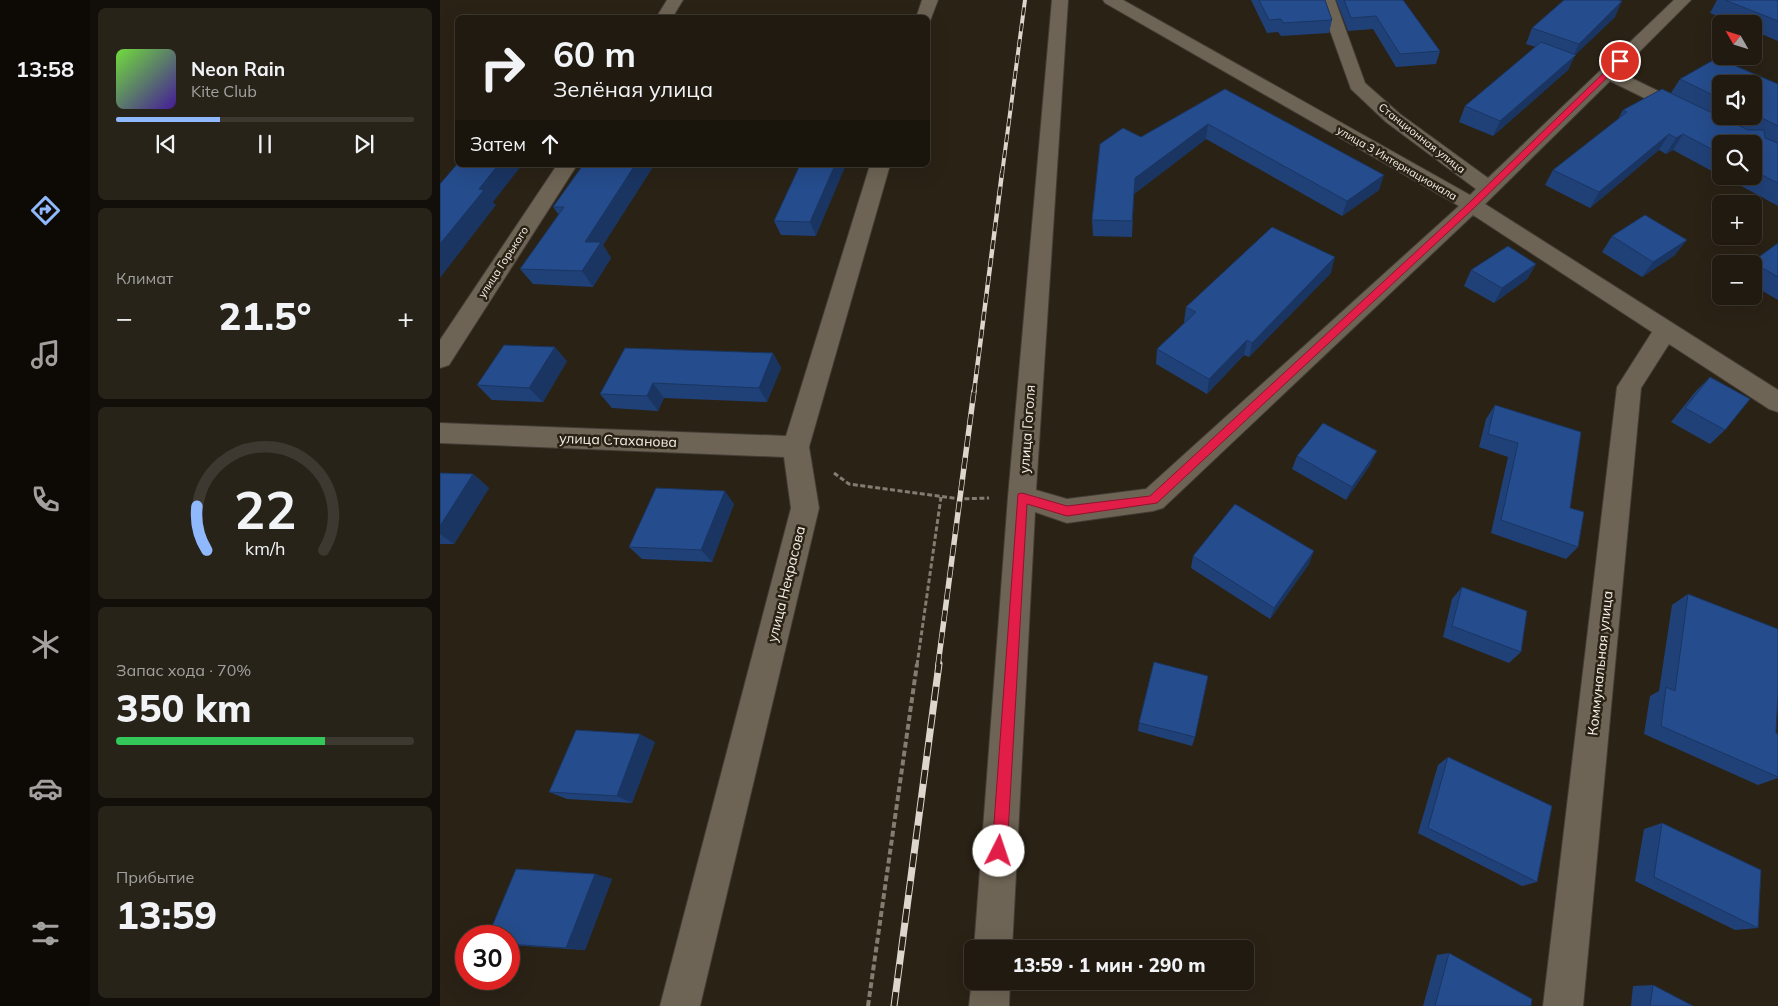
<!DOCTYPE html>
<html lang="ru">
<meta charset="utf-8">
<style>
:root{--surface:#201a10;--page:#282319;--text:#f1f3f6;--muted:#a2a19f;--line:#3d3830;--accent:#8fb8fd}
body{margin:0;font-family:Mulish,sans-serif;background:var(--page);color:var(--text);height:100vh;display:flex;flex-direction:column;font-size:19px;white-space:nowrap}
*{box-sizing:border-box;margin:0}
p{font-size:16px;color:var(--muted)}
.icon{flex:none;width:28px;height:28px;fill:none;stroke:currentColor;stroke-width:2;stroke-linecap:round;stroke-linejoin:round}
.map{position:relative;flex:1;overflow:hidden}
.panel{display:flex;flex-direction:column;gap:8px;padding:8px;background:#120e09;width:350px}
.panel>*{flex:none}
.banner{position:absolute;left:15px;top:15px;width:475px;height:152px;border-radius:8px;box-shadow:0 5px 20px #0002,0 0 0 1px var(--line);background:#201a10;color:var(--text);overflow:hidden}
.needle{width:32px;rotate:309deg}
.buttons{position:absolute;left:1272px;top:15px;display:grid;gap:10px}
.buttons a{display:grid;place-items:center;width:50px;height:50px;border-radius:8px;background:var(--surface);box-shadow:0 5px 20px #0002,0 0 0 1px var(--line);font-size:25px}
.speed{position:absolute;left:15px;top:925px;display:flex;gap:10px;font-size:25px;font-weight:700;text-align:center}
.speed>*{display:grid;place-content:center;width:65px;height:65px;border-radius:50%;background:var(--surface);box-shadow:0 5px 20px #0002,0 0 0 1px var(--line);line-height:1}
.speed .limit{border:8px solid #d22;background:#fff;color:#111}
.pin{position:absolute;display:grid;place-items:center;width:42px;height:42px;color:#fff;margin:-21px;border:2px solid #fff;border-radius:50%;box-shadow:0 1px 5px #0007}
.me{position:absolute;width:55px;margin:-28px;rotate:4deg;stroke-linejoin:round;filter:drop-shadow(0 0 4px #0008)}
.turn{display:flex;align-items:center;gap:18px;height:105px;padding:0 15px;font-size:22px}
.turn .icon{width:65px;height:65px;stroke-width:2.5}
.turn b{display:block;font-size:35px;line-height:42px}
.then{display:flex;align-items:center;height:48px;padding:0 15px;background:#0003;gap:10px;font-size:19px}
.big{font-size:38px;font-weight:800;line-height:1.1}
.panel .card{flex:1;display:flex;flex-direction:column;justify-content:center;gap:8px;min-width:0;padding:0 18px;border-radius:8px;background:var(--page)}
.panel .dial{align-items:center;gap:0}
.dial svg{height:130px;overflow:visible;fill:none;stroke:var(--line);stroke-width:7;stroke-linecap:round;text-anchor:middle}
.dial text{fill:var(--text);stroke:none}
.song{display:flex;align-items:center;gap:15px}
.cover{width:60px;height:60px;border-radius:8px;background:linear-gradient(135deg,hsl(100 70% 55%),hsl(260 70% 35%))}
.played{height:5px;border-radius:2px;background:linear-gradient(90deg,var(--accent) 35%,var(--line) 35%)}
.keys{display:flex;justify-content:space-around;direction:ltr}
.heat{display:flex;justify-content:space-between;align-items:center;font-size:28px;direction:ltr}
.charge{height:8px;border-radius:4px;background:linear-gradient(90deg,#34c759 70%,var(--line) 0)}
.trip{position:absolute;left:524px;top:940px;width:290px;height:50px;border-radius:8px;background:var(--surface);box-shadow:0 5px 20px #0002,0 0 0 1px var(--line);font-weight:800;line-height:50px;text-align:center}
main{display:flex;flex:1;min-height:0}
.tabs{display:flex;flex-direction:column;width:90px;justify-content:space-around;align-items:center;background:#0d0a06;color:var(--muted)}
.tabs .icon{width:35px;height:35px}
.tabs .active{color:var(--accent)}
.tabs b{font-size:22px;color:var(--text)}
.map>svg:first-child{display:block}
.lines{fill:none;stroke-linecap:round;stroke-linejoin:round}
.street-casing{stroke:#443d35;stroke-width:2}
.path-far1{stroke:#837c71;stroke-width:3;stroke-dasharray:5 2.5;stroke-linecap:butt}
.path{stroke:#837c71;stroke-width:4;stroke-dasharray:6 3;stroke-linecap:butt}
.street{fill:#6e6455;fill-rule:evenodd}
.rail-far3-casing{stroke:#dcd6cd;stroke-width:4}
.rail-far2-casing{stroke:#dcd6cd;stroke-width:4.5}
.rail-far1-casing{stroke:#dcd6cd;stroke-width:5.5}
.rail-casing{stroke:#dcd6cd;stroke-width:7}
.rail-far3{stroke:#2a2215;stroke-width:2.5;stroke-dasharray:8;stroke-linecap:butt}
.rail-far2{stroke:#2a2215;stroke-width:3;stroke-dasharray:9;stroke-linecap:butt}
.rail-far1{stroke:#2a2215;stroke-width:4;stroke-dasharray:11;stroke-linecap:butt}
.rail{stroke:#2a2215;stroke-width:5;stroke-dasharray:14;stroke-linecap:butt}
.wall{fill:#204178;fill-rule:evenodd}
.shaded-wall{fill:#1a3562}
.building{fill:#254c8c;stroke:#1a3562}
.route{fill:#e11d48;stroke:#92132f}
.labels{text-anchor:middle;stroke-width:5;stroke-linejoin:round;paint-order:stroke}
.far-street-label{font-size:11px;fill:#f6f0e8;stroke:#2a2215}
.street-label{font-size:14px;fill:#f6f0e8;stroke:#2a2215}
</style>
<main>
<nav class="tabs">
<b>13:58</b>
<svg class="icon active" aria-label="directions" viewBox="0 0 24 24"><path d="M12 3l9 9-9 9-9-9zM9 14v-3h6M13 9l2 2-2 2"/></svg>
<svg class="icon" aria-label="music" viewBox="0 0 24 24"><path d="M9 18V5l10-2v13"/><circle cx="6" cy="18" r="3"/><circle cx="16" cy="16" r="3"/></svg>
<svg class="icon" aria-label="phone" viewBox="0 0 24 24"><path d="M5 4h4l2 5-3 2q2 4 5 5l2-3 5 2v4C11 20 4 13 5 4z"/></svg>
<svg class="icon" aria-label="climate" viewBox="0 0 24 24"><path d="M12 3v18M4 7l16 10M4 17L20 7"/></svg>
<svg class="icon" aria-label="car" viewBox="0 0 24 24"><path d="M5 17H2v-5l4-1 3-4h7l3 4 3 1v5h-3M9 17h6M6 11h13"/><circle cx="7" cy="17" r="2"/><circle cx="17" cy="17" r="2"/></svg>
<svg class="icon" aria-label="filters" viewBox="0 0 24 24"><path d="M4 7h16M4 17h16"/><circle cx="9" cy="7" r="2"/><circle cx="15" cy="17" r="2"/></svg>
</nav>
<section class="panel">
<div class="card">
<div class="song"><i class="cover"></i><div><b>Neon Rain</b><p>Kite Club</p></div></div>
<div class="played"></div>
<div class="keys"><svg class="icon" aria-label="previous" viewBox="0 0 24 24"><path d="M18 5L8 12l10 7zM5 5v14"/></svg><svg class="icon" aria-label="pause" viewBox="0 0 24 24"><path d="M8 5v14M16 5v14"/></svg><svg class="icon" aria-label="next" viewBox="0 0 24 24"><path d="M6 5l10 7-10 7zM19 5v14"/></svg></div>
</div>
<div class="card"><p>Климат</p>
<div class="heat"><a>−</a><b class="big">21.5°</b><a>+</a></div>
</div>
<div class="card dial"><svg viewBox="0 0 100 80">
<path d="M14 69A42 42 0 1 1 86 69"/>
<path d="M14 69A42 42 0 0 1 8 42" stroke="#8fb8fd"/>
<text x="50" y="56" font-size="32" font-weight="700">22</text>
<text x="50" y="72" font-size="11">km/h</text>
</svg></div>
<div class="card"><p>Запас хода · 70%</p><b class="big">350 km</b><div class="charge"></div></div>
<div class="card"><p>Прибытие</p><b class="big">13:59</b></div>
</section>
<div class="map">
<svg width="1338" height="1006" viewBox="0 0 1338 1006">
<rect width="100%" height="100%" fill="#2a2215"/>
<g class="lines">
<g class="street-casing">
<path id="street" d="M 227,0 L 243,0 L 232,18 L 216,18 Z
M 482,0 L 498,0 L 490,21 L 488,22 L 488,18 L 476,18 Z
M 612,0 L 628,0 L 596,490 L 627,499 L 706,489 L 1019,206 L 665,3 L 663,0 L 683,0 L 1030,195 L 1036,189 L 946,122 L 911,89 L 879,0 L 895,0 L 925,83 L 960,114 L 1048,178 L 1234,0 L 1251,0 L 1179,72 L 1319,140 L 1322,144 L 1319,148 L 1314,149 L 1314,144 L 1297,144 L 1170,81 L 1045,204 L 1338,390 L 1338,412 L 1329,409 L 1229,344 L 1201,388 L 1143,1006 L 1103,1006 L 1177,387 L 1212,332 L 1033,215 L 723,508 L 713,511 L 627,523 L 595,512 L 572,949 L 534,949 L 568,497 Z
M 117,165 L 137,165 L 9,365 L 0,368 L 0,340 Z
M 430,165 L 450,165 L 369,447 L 379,508 L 260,1006 L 220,1006 L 351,508 L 344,457 L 0,443 L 0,423 L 346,436 Z
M 532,979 L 532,981 L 570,981 L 569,1006 L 529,1006 Z"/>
</g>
<path class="path-far1" d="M 394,473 L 409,484 L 520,499 L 549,498
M 477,665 L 501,497"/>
<path class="path" d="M 428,1006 L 477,664"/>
<use href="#street" class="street"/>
<g class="rail-far3-casing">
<path id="rail-far3" d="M 562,174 L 585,0"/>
</g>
<g class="rail-far2-casing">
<path id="rail-far2" d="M 534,392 L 562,173"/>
</g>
<g class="rail-far1-casing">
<path id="rail-far1" d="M 498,665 L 534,391"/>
</g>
<g class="rail-casing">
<path id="rail" d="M 454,1006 L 499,664"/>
</g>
<use href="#rail-far3" class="rail-far3"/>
<use href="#rail-far2" class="rail-far2"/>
<use href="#rail-far1" class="rail-far1"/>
<use href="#rail" class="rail"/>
</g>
<path class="wall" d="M 811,0 L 885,0 L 892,20 L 889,33 L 841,36 L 838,32 L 827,33 Z
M 896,0 L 963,0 L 1000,51 L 996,64 L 956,67 L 933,29 L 908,31 Z
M 1277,0 L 1338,0 L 1338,41 L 1314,31 L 1314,24 L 1296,24 L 1270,13 Z
M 1175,17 L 1135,55 L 1128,70 L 1053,136 L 1019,122 L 1025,106 L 1096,47 L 1086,44 L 1092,28 Z
M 1240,79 L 1338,84 L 1338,206 L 1283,176 L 1314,176 L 1314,144 L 1281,144 L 1281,176 L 1233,150 L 1226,154 L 1219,150 L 1150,208 L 1105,185 L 1113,170 L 1177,121 L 1183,110 L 1231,93 ZM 1281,84 L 1314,84 L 1314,116 L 1281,116 Z
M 785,89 L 939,190 L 902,216 L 766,139 L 694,194 L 692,237 L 653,236 L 652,220 L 701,137 Z
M 143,165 L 214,165 L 163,245 L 171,258 L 153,287 L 93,284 L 80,269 L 119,215 L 113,207 Z
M 360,165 L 376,236 L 341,235 L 334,221 Z
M 1172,236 L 1235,255 L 1202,277 L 1162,252 Z
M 1338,243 L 1338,300 L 1314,286 L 1314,264 L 1310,264 L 1312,262 Z
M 1096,264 L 1087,279 L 1054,303 L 1024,286 L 1031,270 Z
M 891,273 L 809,357 L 804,355 L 767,394 L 716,364 L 717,349 L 745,322 L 744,322 L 746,307 Z
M 333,353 L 341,368 L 327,402 L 224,398 L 218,411 L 172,408 L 160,394 Z
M 127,361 L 103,402 L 52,400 L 37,385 Z
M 1270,377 L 1285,430 L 1270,444 L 1231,422 L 1256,391 Z
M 1055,405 L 1130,508 L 1138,547 L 1126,559 L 1051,533 L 1068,457 L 1039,447 L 1046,419 Z
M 857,456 L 930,465 L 906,500 L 852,469 Z
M 0,473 L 33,474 L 49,488 L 14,544 L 0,544 Z
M 294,504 L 272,562 L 202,559 L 189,547 Z
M 753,556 L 869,564 L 830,619 L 751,568 Z
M 1022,587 L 1081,652 L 1069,663 L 1003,637 L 1012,599 Z
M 1248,594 L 1336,733 L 1338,734 L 1338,778 L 1318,785 L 1204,734 L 1210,696 L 1219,691 L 1232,605 Z
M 699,723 L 755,737 L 752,746 L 698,731 Z
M 215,742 L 192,803 L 127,799 L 109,792 Z
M 1008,757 L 1097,882 L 1082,886 L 978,833 L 998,765 Z
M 1222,823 L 1318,928 L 1295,930 L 1195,881 L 1204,829 Z
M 155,874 L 172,879 L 145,950 L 69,945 L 69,936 Z
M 1009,953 L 1091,1006 L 983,1006 L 997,955 Z
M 1213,985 L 1253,1006 L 1191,1006 L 1193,986 Z"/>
<path class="shaded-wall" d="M 1182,1 L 1175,17 L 1135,55 L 1128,70 L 1053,136 L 1060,121 L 1132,58 L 1139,44 Z
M 768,124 L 766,139 L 694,194 L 692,237 L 695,178 Z
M 1229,134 L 1219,150 L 1150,208 L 1159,192 Z
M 1243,134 L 1233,150 L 1226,154 L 1236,138 Z
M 58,165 L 82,165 L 53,202 L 56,205 L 0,278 L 0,244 L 39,189 Z
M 195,165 L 214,165 L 163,245 L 171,258 L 153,287 L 142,271 L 145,242 Z
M 395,165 L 406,165 L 376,236 L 370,222 Z
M 944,175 L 939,190 L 902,216 L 907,201 Z
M 1247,240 L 1235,255 L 1202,277 L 1213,262 Z
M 895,257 L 891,273 L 809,357 L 812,343 Z
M 1096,264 L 1087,279 L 1054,303 L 1062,288 Z
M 807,340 L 804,355 L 767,394 L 769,379 Z
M 115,347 L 127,361 L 103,402 L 89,388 Z
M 333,353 L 341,368 L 327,402 L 319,388 Z
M 213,383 L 224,398 L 218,411 L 207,396 Z
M 937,451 L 930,465 L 906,500 L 912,487 Z
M 33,474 L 49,488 L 14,544 L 0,534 L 0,526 Z
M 285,491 L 294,504 L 272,562 L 261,550 Z
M 874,551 L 869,564 L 830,619 L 834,608 Z
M 200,734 L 215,742 L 192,803 L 177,796 Z
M 155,874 L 172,879 L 145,950 L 126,948 Z"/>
<path class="building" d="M 819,0 L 885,0 L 892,20 L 843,23 L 841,19 L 829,20 Z
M 904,0 L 963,0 L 1000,51 L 960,54 L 936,16 L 911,18 Z
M 1124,0 L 1178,0 L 1182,1 L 1139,44 L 1092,28 Z
M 1285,0 L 1338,0 L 1338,21 Z
M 1101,42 L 1136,55 L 1060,121 L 1025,106 Z
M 1277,58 L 1338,84 L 1338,126 L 1314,114 L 1314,84 L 1281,84 L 1281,99 L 1240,79 Z
M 785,89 L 944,175 L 907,201 L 768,124 L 695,178 L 692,221 L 652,220 L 660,144 L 683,128 L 701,137 Z
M 1222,89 L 1308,130 L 1324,130 L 1325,138 L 1338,143 L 1338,183 L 1314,171 L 1314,144 L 1281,144 L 1281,154 L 1243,134 L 1236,138 L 1229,134 L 1159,192 L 1113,170 L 1187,112 L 1183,110 Z
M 18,163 L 18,165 L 58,165 L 39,189 L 44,190 L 0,244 L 0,184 Z
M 143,165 L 195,165 L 145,242 L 161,242 L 142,271 L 80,269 L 124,207 L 113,207 Z
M 360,165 L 395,165 L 370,222 L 334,221 Z
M 1205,215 L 1247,240 L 1213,262 L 1172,236 Z
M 832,227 L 895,257 L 812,343 L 807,340 L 769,379 L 717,349 L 756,312 L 746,307 Z
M 1338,243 L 1338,277 L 1312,262 Z
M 1068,246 L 1096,264 L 1062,288 L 1031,270 Z
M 64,345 L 115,347 L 89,388 L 37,385 Z
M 185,348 L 333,353 L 319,388 L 213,383 L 207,396 L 160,394 Z
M 1270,377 L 1310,399 L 1285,430 L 1245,408 Z
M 1055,405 L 1141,432 L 1130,508 L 1144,512 L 1138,547 L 1061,520 L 1078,443 L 1048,434 Z
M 883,423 L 937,451 L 912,487 L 857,456 Z
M 0,473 L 33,474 L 0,526 Z
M 216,488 L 285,491 L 261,550 L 189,547 Z
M 795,504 L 874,551 L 834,608 L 753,556 Z
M 1022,587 L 1087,611 L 1081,652 L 1012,626 Z
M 1248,594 L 1338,629 L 1338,694 L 1336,733 L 1338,734 L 1338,777 L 1221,726 L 1226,687 L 1235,691 Z
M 714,662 L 768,676 L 755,737 L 699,723 Z
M 136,730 L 200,734 L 177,796 L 109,792 Z
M 1008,757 L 1112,806 L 1097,882 L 988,828 Z
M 1222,823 L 1321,870 L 1318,928 L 1214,877 Z
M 76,869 L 155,874 L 126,948 L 69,944 L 69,936 L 48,936 Z
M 1009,953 L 1092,999 L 1091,1006 L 995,1006 Z
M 1213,985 L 1253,1006 L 1210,1006 Z"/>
<path class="route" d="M 1178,59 L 1184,61 L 1035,207 L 717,503 L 627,516 L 587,504 L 567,851 L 564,856 L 559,858 L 554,856 L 552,851 L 578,494 L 582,493 L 627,506 L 710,496 L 1029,203 Z"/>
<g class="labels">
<g class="far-street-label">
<text transform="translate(982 138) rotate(38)" y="4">Станционная улица</text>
<text transform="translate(957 163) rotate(30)" y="4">улица 3 Интернационала</text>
<text transform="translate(63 262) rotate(-57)" y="4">улица Горького</text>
</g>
<g class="street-label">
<text transform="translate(587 429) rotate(-86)" y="5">улица Гоголя</text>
<text transform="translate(178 440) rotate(2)" y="5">улица Стаханова</text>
<text transform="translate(346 584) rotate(-76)" y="5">улица Некрасова</text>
<text transform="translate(1160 663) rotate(-84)" y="5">Коммунальная улица</text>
</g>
</g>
</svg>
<div class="buttons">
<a><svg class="needle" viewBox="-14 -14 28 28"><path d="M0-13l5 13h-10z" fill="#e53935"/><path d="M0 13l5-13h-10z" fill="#a2a19f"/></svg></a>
<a><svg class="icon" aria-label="sound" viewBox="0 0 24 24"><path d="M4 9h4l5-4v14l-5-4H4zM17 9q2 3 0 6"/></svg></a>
<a><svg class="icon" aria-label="search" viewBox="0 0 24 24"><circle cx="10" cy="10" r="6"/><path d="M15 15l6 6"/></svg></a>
<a>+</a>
<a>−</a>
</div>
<div class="speed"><div class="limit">30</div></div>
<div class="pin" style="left:1180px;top:61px;background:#d93025"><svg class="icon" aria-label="arrive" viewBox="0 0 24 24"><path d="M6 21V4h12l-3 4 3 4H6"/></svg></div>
<svg class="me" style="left:559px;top:851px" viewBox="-20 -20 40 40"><circle r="19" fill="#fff"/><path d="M0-13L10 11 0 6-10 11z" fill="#e11d48"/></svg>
<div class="trip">13:59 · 1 мин · 290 m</div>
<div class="banner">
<div class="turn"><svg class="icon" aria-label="right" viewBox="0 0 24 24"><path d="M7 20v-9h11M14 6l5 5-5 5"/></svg><div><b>60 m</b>Зелёная улица</div></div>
<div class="then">Затем<svg class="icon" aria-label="ahead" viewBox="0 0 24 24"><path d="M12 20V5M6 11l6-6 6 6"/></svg></div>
</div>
</div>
</main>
